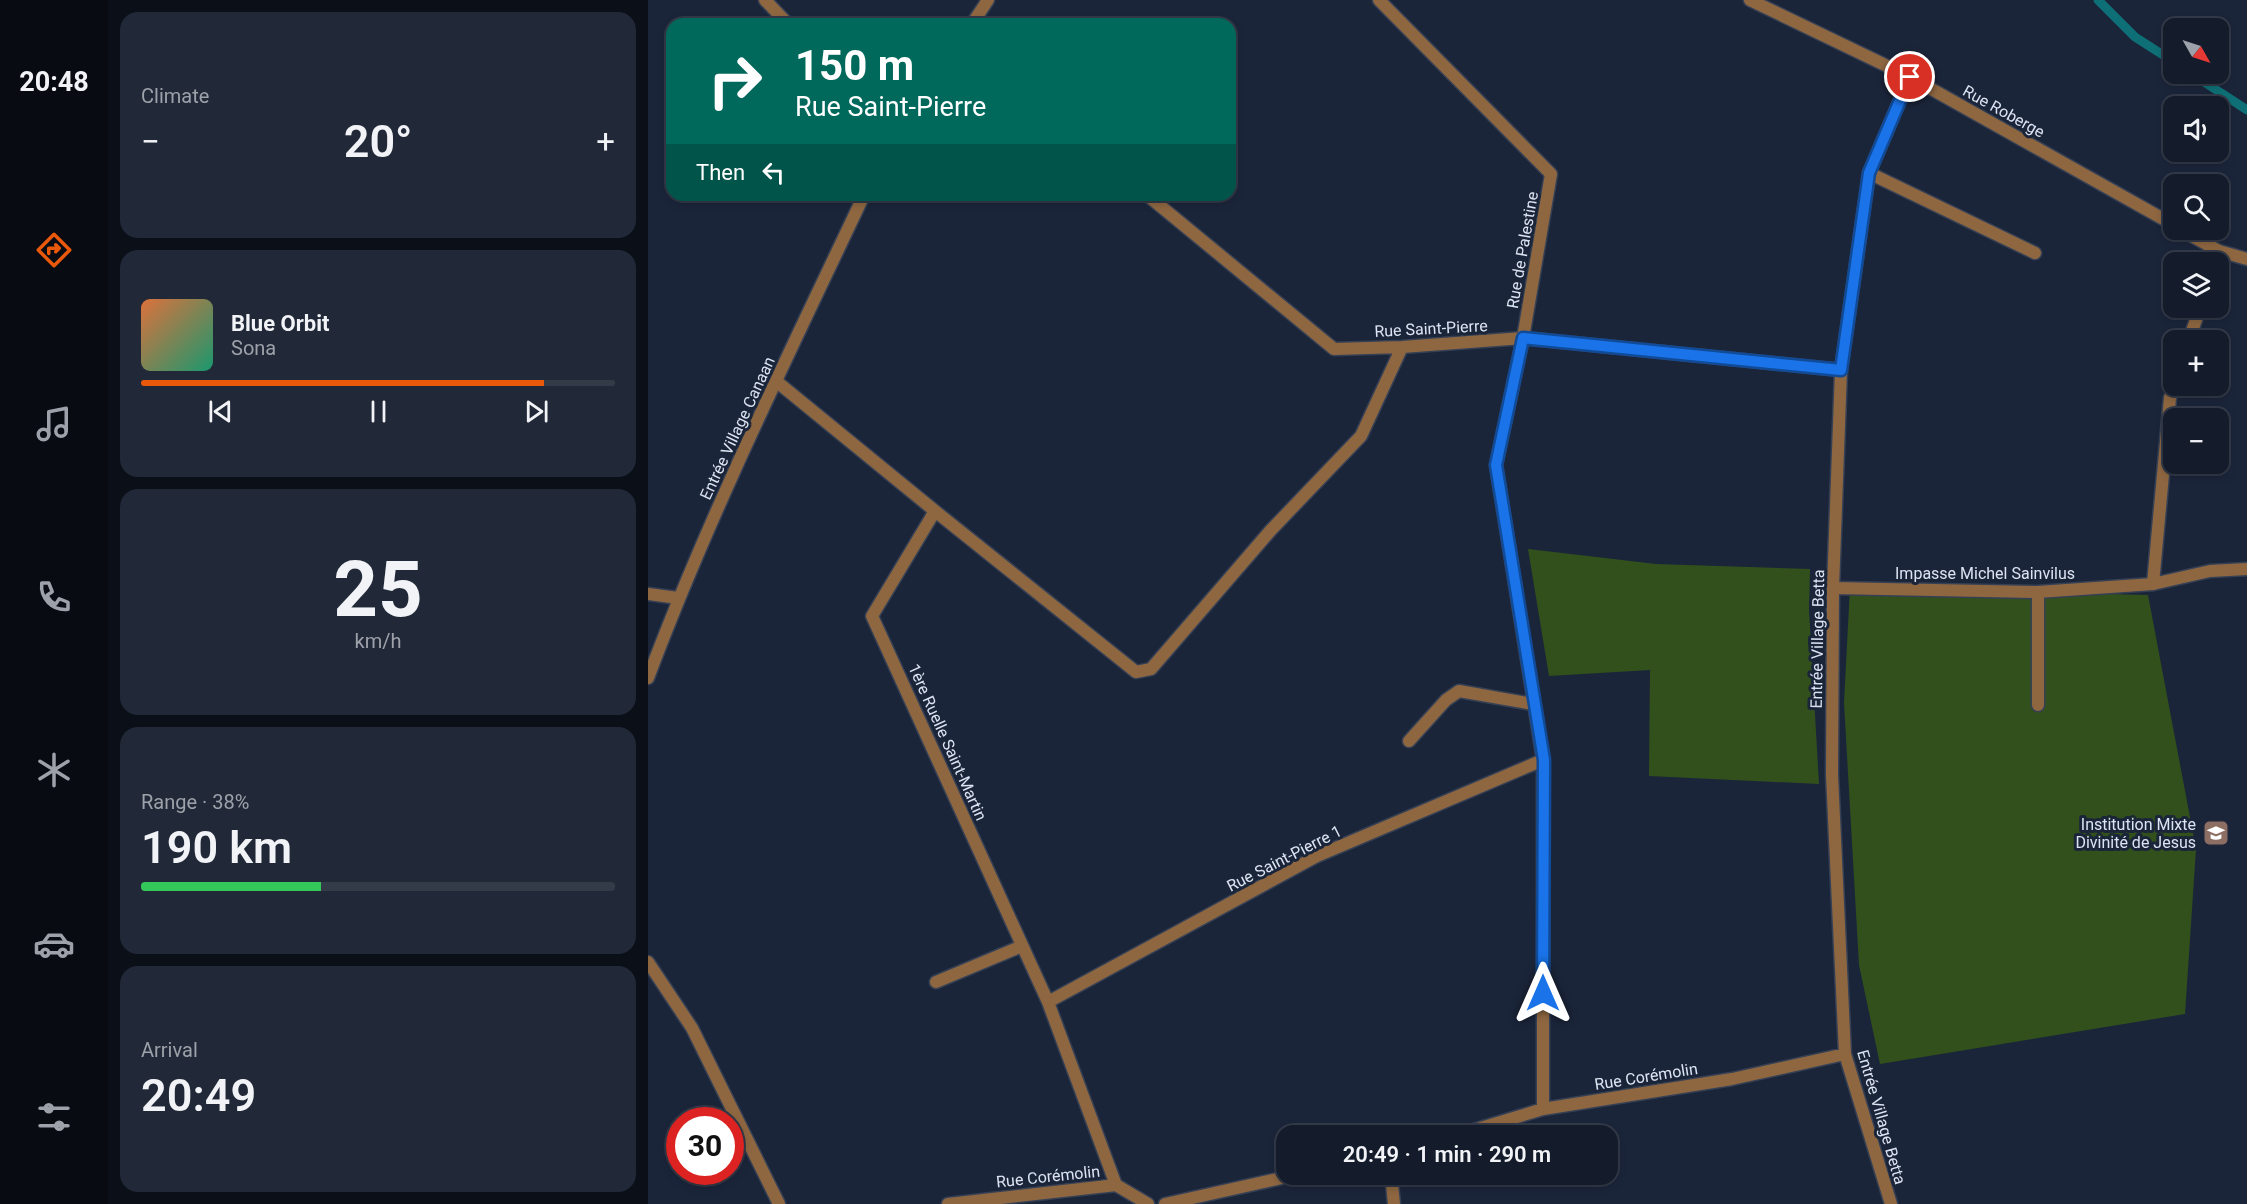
<!DOCTYPE html>
<meta charset="utf-8">
<style>
:root{--surface:#141c2c;--page:#212938;--text:#f1f3f6;--muted:#9da1a9;--line:#333a48;--accent:#ea580c}
body{margin:0;font-family:Roboto,sans-serif;background:var(--page);color:var(--text);height:100vh;display:flex;flex-direction:column;font-size:22px;white-space:nowrap}
*{box-sizing:border-box;margin:0}
p{font-size:20px;color:var(--muted)}
.icon{flex:none;width:33px;height:33px;fill:none;stroke:currentColor;stroke-width:2;stroke-linecap:round;stroke-linejoin:round}
.map{position:relative;flex:1;overflow:hidden}
.details{display:flex;flex-direction:column;gap:12px;padding:12px;background:#0b0f18;width:540px}
.details>*{flex:none}
.banner{position:absolute;left:18px;top:18px;width:570px;height:183px;border-radius:18px;box-shadow:0 3px 9px #0003,0 0 0 2px var(--line);background:#00695c;color:#fff;overflow:hidden}
.needle{width:39px;rotate:129deg}
.fabs{position:absolute;left:1515px;top:18px;display:grid;gap:12px}
.fabs a{display:grid;place-items:center;width:66px;height:66px;border-radius:12px;background:var(--surface);box-shadow:0 3px 9px #0003,0 0 0 2px var(--line);font-size:30px}
.speed{position:absolute;left:18px;top:1107px;display:flex;gap:12px;font-size:30px;font-weight:700;text-align:center}
.speed>*{display:grid;place-content:center;width:78px;height:78px;border-radius:50%;background:var(--surface);box-shadow:0 3px 9px #0003,0 0 0 2px var(--line);line-height:1}
.speed .limit{border:9px solid #d22;background:#fff;color:#111}
.pin{position:absolute;display:grid;place-items:center;width:51px;height:51px;color:#fff;margin:-26px;border:3px solid #fff;border-radius:50%;box-shadow:0 2px 6px #0007}
.me{position:absolute;width:66px;margin:-33px;rotate:0deg;stroke-linejoin:round;filter:drop-shadow(0 0 4px #0008)}
.turn{display:flex;align-items:center;gap:21px;height:126px;padding:0 30px;font-size:27px}
.turn .icon{width:78px;height:78px;stroke-width:2.5}
.turn b{display:block;font-size:42px;line-height:51px}
.then{display:flex;align-items:center;height:57px;padding:0 30px;background:#0003;gap:12px;font-size:22px}
.big{font-size:45px;font-weight:600;line-height:1.1}
.details .widget{flex:1;display:flex;flex-direction:column;justify-content:center;gap:9px;min-width:0;padding:0 21px;border-radius:18px;background:var(--page)}
.details .dial{align-items:center;gap:0}
.dial b{font-size:78px;line-height:1}
.song{display:flex;align-items:center;gap:18px}
.cover{width:72px;height:72px;border-radius:9px;background:linear-gradient(135deg,hsl(20 70% 55%),hsl(160 70% 35%))}
.played{height:6px;border-radius:3px;background:linear-gradient(90deg,var(--accent) 85%,var(--line) 85%)}
.keys{display:flex;justify-content:space-around;direction:ltr}
.heat{display:flex;justify-content:space-between;align-items:center;font-size:33px;direction:ltr}
.charge{height:9px;border-radius:4px;background:linear-gradient(90deg,#34c759 38%,var(--line) 0)}
.trip{position:absolute;left:628px;top:1125px;width:342px;height:60px;border-radius:18px;background:var(--surface);box-shadow:0 3px 9px #0003,0 0 0 2px var(--line);font-weight:600;line-height:60px;text-align:center}
main{display:flex;flex:1;min-height:0}
.menu{display:flex;flex-direction:column;width:108px;justify-content:space-around;align-items:center;background:#080b12;color:var(--muted)}
.menu .icon{width:42px;height:42px}
.menu .on{color:var(--accent)}
.menu b{font-size:27px;color:var(--text)}
.map>svg:first-child{display:block}
.green{fill:#32501c}
.lines{fill:none;stroke-linecap:round;stroke-linejoin:round}
.stream{stroke:#0e7076;stroke-width:9}
.service-casing{stroke:#364054;stroke-width:15}
.minor-casing{stroke:#364054;stroke-width:15}
.service{stroke:#8e6741;stroke-width:12}
.minor{stroke:#8e6741;stroke-width:12}
.route-casing{stroke:#114b97;stroke-width:15}
.route{stroke:#1a73e8;stroke-width:10}
.labels{text-anchor:middle;stroke-width:6;stroke-linejoin:round;paint-order:stroke}
.street-label{font-size:16px;fill:#dce3f2;stroke:#1b253a}
.poi-label{font-size:16px;fill:#dce3f2;stroke:#1b253a;text-anchor:end}
</style>
<main>
<nav class="menu">
<b>20:48</b>
<svg class="icon on" aria-label="directions" viewBox="0 0 24 24"><path d="M12 3l9 9-9 9-9-9zM9 14v-3h6M13 9l2 2-2 2"/></svg>
<svg class="icon" aria-label="music" viewBox="0 0 24 24"><path d="M9 18V5l10-2v13"/><circle cx="6" cy="18" r="3"/><circle cx="16" cy="16" r="3"/></svg>
<svg class="icon" aria-label="phone" viewBox="0 0 24 24"><path d="M5 4h4l2 5-3 2q2 4 5 5l2-3 5 2v4C11 20 4 13 5 4z"/></svg>
<svg class="icon" aria-label="climate" viewBox="0 0 24 24"><path d="M12 3v18M4 7l16 10M4 17L20 7"/></svg>
<svg class="icon" aria-label="car" viewBox="0 0 24 24"><path d="M5 17H2v-5l4-1 3-4h7l3 4 3 1v5h-3M9 17h6M6 11h13"/><circle cx="7" cy="17" r="2"/><circle cx="17" cy="17" r="2"/></svg>
<svg class="icon" aria-label="filters" viewBox="0 0 24 24"><path d="M4 7h16M4 17h16"/><circle cx="9" cy="7" r="2"/><circle cx="15" cy="17" r="2"/></svg>
</nav>
<section class="details">
<div class="widget"><p>Climate</p>
<div class="heat"><a>−</a><b class="big">20°</b><a>+</a></div>
</div>
<div class="widget">
<div class="song"><i class="cover"></i><div><b>Blue Orbit</b><p>Sona</p></div></div>
<div class="played"></div>
<div class="keys"><svg class="icon" aria-label="previous" viewBox="0 0 24 24"><path d="M18 5L8 12l10 7zM5 5v14"/></svg><svg class="icon" aria-label="pause" viewBox="0 0 24 24"><path d="M8 5v14M16 5v14"/></svg><svg class="icon" aria-label="next" viewBox="0 0 24 24"><path d="M6 5l10 7-10 7zM19 5v14"/></svg></div>
</div>
<div class="widget dial"><b>25</b><p>km/h</p></div>
<div class="widget"><p>Range · 38%</p><b class="big">190 km</b><div class="charge"></div></div>
<div class="widget"><p>Arrival</p><b class="big">20:49</b></div>
</section>
<div class="map">
<svg width="1599" height="1204" viewBox="0 0 1599 1204">
<rect width="100%" height="100%" fill="#1b253a"/>
<path class="green" d="M 880,549 L 1008,564 L 1162,569 L 1161,610 L 1171,784 L 1001,776 L 1002,670 L 901,676 Z
M 1202,587 L 1500,595 L 1548,849 L 1537,1014 L 1232,1064 L 1211,965 L 1196,703 Z"/>
<g class="lines">
<path class="stream" d="M 1450,0 L 1487,37 L 1526,62
M 1544,74 L 1599,110"/>
<g class="service-casing">
<path id="service" d="M 1567,262 L 1571,251
M 1541,340 L 1552,308
M 1185,588 L 1390,592 L 1505,584 L 1522,398 L 1526,386
M 1390,705 L 1390,592"/>
</g>
<g class="minor-casing">
<path id="minor" d="M 117,0 L 140,24
M 731,0 L 903,174 L 875,338 L 848,465 L 895,760 L 895,1109
M 1102,0 L 1262,77 L 1526,225
M 324,24 L 340,0
M 1221,173 L 1387,253
M 499,195 L 686,349 L 754,347 L 875,338 L 1193,370
M 1533,230 L 1571,251 L 1599,259
M 128,381 L 287,511 L 224,616 L 400,1002 L 468,1185
M 287,511 L 488,672 L 503,669 L 623,530 L 713,436 L 754,347
M 1505,584 L 1562,571 L 1599,569
M 0,594 L 30,598
M 0,678 C 62,513 141,354 216,195
M 761,741 L 798,700 L 811,691 L 885,704
M 0,962 L 44,1028 L 131,1204
M 288,982 L 374,946
M 400,1002 L 669,856 L 895,760
M 806,1136 L 895,1109 L 1084,1079 L 1197,1054
M 743,1174 L 746,1204
M 300,1204 L 468,1185 L 500,1204
M 517,1204 L 652,1174
M 1243,1204 L 1197,1054 L 1184,775 L 1185,588 L 1193,370 L 1221,173 L 1262,77"/>
</g>
<use href="#service" class="service"/>
<use href="#minor" class="minor"/>
</g>
<g class="lines">
<g class="route-casing">
<path id="route" d="M 895,993 L 896,760 L 848,465 L 875,338 L 1193,370 L 1221,173 L 1262,77"/>
</g>
<use href="#route" class="route"/>
</g>
<defs>
<g id="school-square" transform="scale(1.35)"><rect x="-9" y="-9" width="18" height="18" rx="4" fill="#8d6e63" stroke="#1b253a"/><path d="M0-5L7-2L0 1L-7-2ZM-4 1L0 2.5L4 1V4Q0 6-4 4Z" fill="#fff"/></g>
</defs>
<g fill-rule="evenodd">
<use href="#school-square" x="1568" y="833"/>
</g>
<g class="labels">
<g class="street-label">
<text transform="translate(1356 111) rotate(29)" y="6">Rue Roberge</text>
<text transform="translate(874 250) rotate(-80)" y="6">Rue de Palestine</text>
<text transform="translate(783 328) rotate(-3)" y="6">Rue Saint-Pierre</text>
<text transform="translate(89 428) rotate(-65)" y="6">Entrée Village Canaan</text>
<text x="1337" y="579">Impasse Michel Sainvilus</text>
<text transform="translate(1169 639) rotate(-89)" y="6">Entrée Village Betta</text>
<text transform="translate(300 742) rotate(66)" y="6">1ère Ruelle Saint-Martin</text>
<text transform="translate(636 858) rotate(-27)" y="6">Rue Saint-Pierre 1</text>
<text transform="translate(998 1076) rotate(-9)" y="6">Rue Corémolin</text>
<text transform="translate(1234 1117) rotate(74)" y="6">Entrée Village Betta</text>
<text transform="translate(400 1176) rotate(-6)" y="6">Rue Corémolin</text>
</g>
<g class="poi-label">
<text x="1548" y="830">Institution Mixte<tspan x="1548" dy="18">Divinité de Jesus</tspan></text>
</g>
</g>
</svg>
<div class="fabs">
<a><svg class="needle" viewBox="-14 -14 28 28"><path d="M0-13l5 13h-10z" fill="#e53935"/><path d="M0 13l5-13h-10z" fill="#9da1a9"/></svg></a>
<a><svg class="icon" aria-label="sound" viewBox="0 0 24 24"><path d="M4 9h4l5-4v14l-5-4H4zM17 9q2 3 0 6"/></svg></a>
<a><svg class="icon" aria-label="search" viewBox="0 0 24 24"><circle cx="10" cy="10" r="6"/><path d="M15 15l6 6"/></svg></a>
<a><svg class="icon" aria-label="layers" viewBox="0 0 24 24"><path d="M12 4l9 5-9 5-9-5zM3 14l9 5 9-5"/></svg></a>
<a>+</a>
<a>−</a>
</div>
<div class="speed"><div class="limit">30</div></div>
<div class="pin" style="left:1262px;top:77px;background:#d93025"><svg class="icon" aria-label="arrive" viewBox="0 0 24 24"><path d="M6 21V4h12l-3 4 3 4H6"/></svg></div>
<svg class="me" style="left:895px;top:993px" viewBox="-20 -20 40 40"><path d="M0-17L14 15 0 8-14 15z" fill="#1a73e8" stroke="#fff" stroke-width="4"/></svg>
<div class="trip">20:49 · 1 min · 290 m</div>
<div class="banner">
<div class="turn"><svg class="icon" aria-label="right" viewBox="0 0 24 24"><path d="M7 20v-9h11M14 6l5 5-5 5"/></svg><div><b>150 m</b>Rue Saint-Pierre</div></div>
<div class="then">Then<svg class="icon" aria-label="left" viewBox="0 0 24 24"><path d="M17 20v-9H6M10 6l-5 5 5 5"/></svg></div>
</div>
</div>
</main>
